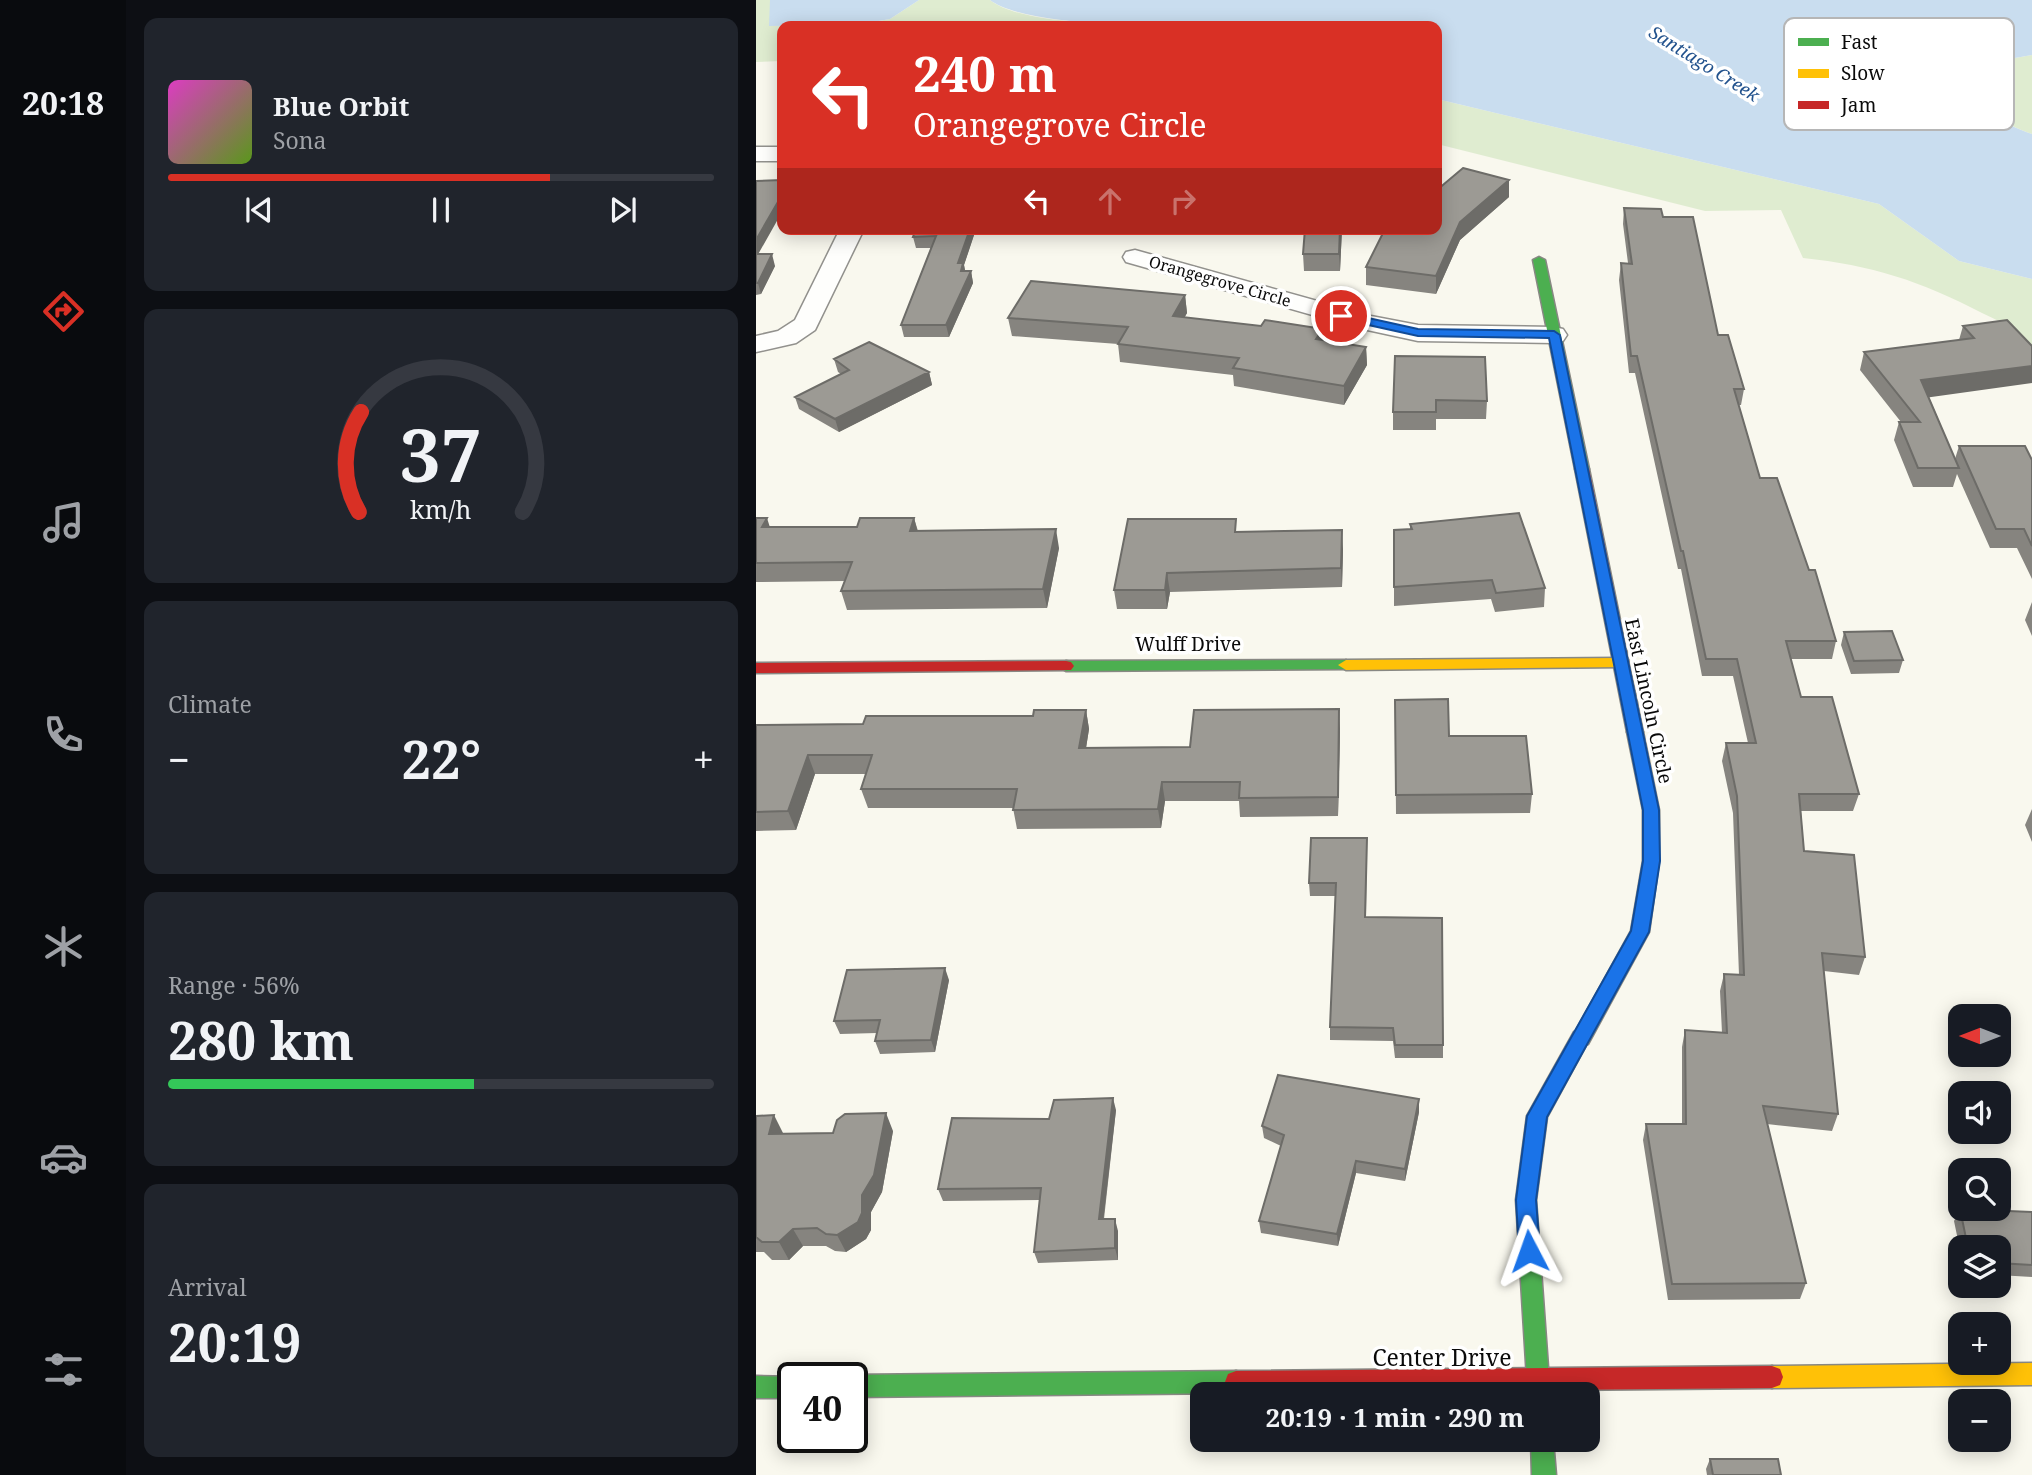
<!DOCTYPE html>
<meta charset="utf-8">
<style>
:root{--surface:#171b24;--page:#20242c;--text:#f1f3f6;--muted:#9ea1a6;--line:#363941;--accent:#d93025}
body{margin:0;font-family:"Noto Serif",serif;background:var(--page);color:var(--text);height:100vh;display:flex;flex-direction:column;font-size:26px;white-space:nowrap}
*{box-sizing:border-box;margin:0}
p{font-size:23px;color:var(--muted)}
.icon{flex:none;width:38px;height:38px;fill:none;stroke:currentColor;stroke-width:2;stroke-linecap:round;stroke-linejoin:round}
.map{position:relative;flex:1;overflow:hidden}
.sheet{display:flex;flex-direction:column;gap:18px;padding:18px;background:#0d0f14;width:630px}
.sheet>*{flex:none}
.guide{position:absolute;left:21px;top:21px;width:665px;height:214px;border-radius:14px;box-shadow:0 4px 18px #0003;background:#d93025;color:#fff;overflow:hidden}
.needle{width:46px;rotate:270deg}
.buttons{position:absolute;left:1192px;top:1004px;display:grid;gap:14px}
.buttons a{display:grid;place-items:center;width:63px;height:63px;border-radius:14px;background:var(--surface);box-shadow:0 4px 18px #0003;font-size:35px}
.speed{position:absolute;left:21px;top:1362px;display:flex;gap:14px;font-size:35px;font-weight:700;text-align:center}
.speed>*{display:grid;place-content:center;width:91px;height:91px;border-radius:50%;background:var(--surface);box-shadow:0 4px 18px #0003;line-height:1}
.speed .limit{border:4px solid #111;border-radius:10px;background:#fff;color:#111}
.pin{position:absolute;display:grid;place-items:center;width:60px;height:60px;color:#fff;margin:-30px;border:4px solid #fff;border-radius:50%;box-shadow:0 2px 7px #0007}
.me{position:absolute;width:77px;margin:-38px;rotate:356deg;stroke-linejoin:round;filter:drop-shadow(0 0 5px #0008)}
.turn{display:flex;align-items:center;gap:24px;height:147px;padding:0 21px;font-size:32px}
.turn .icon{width:91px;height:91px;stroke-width:2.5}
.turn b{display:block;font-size:49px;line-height:60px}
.lanes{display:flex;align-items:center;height:66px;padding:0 21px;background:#0003;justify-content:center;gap:35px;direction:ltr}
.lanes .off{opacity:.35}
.big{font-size:52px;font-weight:700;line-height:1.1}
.sheet .card{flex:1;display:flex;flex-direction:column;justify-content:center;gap:10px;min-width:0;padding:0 24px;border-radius:14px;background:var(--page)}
.sheet .dial{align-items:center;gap:0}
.dial svg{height:182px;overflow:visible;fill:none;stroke:var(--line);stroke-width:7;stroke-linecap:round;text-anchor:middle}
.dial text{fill:var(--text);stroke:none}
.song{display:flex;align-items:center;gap:21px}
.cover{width:84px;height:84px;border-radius:10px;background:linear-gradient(135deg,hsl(310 70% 55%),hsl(90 70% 35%))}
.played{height:7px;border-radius:4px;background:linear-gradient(90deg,var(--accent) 70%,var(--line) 70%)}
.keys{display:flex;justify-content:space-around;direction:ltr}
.heat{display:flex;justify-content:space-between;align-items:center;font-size:38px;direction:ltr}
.charge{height:10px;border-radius:5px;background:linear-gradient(90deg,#34c759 56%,var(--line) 0)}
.trip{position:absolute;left:434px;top:1382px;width:410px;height:70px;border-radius:14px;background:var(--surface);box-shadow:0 4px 18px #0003;font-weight:700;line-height:70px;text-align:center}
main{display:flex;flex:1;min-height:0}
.tabs{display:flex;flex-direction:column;width:126px;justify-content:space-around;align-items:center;background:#090b0e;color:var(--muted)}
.tabs .icon{width:49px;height:49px}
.tabs .on{color:var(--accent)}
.tabs b{font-size:32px;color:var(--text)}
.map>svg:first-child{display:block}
.green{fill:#dfecd0}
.water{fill:#c9ddef}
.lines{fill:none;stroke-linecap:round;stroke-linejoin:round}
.street-casing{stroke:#92918d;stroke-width:3}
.fast-casing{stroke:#888883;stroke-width:3}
.slow-casing{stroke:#888883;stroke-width:3}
.jam-casing{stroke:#888883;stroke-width:3}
.street{fill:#fefefc;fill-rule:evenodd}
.fast{fill:#4caf50;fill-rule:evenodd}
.slow{fill:#ffc107;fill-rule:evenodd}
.jam{fill:#c62828;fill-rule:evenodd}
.wall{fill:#86847f}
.shaded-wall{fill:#6d6c68}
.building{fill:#9c9a94;stroke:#6d6c68;stroke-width:2}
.route{fill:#1a73e8;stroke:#114b97;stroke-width:2}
.labels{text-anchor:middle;stroke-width:7;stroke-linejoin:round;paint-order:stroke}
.far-street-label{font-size:16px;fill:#0a0a0a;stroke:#fff}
.far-water-label{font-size:18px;font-style:italic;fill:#22528d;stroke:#fff}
.street-label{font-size:19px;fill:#0a0a0a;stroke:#fff}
.near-street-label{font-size:23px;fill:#0a0a0a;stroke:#fff}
.key{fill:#fff;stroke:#b6b6b6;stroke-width:2}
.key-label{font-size:19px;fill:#0a0a0a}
</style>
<main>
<nav class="tabs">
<b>20:18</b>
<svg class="icon on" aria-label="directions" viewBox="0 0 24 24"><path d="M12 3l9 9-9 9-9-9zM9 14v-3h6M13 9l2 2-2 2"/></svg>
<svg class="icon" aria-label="music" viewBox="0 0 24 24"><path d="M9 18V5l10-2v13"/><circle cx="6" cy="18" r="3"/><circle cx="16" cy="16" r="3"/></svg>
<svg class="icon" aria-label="phone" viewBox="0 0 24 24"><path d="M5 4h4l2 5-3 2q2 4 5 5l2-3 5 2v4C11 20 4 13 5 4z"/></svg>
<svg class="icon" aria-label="climate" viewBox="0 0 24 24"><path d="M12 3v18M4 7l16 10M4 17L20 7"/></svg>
<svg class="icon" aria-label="car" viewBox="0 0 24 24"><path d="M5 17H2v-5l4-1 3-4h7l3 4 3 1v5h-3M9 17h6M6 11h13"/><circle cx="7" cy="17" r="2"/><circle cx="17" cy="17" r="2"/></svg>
<svg class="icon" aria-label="filters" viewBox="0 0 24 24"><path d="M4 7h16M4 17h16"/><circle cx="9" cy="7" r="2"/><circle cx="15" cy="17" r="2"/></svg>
</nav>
<section class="sheet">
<div class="card">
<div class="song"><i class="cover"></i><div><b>Blue Orbit</b><p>Sona</p></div></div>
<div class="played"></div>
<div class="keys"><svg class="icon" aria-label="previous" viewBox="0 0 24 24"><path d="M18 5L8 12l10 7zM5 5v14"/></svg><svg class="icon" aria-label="pause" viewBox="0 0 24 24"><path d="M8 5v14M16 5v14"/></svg><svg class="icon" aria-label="next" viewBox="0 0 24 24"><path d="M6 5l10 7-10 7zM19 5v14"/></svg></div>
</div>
<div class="card dial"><svg viewBox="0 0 100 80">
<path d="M14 69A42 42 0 1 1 86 69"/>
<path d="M14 69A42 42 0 0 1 15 25" stroke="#d93025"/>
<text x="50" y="56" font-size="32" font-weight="700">37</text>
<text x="50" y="72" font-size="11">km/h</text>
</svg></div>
<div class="card"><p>Climate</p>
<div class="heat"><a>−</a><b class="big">22°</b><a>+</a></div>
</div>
<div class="card"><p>Range · 56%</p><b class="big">280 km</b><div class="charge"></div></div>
<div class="card"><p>Arrival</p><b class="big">20:19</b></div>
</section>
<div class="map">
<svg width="1276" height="1475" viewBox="0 0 1276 1475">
<rect width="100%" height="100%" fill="#f9f8ee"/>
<path class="green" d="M 0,0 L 14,0 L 14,26 L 100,25 L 134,19 L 163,0 L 234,0 C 262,22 339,23 376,26 L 26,26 L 26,61 L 0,62 Z
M 1276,55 L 1276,134 C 1245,124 1223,106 1204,79 L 1225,64 Z
M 681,99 L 1123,204 L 1203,261 L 1276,279 L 1276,350 C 1264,329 1246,323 1226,313 C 1165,281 1115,265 1047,258 L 1025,210 L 949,211 L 681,144 Z"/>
<path class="water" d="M 14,0 L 163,0 L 134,19 L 100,25 L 13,26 Z
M 234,0 L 1276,0 L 1276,55 L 1225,64 L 1204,79 C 1222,106 1245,124 1276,134 L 1276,279 L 1203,261 L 1123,204 L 681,99 L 681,26 C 601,26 285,40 234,0 Z"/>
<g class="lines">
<g class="street-casing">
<path id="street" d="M 0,147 L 26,147 L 26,161 L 0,161 Z
M 84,229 L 108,229 L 59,330 L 40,343 L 0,352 L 0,336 L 22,331 L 39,320 Z
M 379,250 L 615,316 L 662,325 L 798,327 L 807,329 L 811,335 L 807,341 L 798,343 L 662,341 L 602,328 L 370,262 L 367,257 L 370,252 Z"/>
</g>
<g class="fast-casing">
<path id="fast" d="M 783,257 L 789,260 L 833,469 L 826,473 L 819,469 L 777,260 Z
M 590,660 L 598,665 L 595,669 L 310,671 L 302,666 L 310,661 Z
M 825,1030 L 832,1032 L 834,1038 L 791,1117 L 780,1200 L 794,1395 L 772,1395 L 760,1200 L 771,1116 L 818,1032 Z
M 480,1371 L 488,1374 L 491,1382 L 488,1390 L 480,1393 L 96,1397 L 96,1377 L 90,1377 L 96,1375 Z
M 0,1376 L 40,1377 L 37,1377 L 37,1398 L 0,1398 Z
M 775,1440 L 797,1440 L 800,1475 L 776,1475 Z"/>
</g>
<g class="slow-casing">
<path id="slow" d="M 863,658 L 871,663 L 868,667 L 590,670 L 582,665 L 590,660 Z
M 879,726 L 887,732 L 903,810 L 903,861 L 893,932 L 832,1044 L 825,1046 L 818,1044 L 816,1038 L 875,931 L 887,861 L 887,810 L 871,732 Z
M 1276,1363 L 1276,1385 L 1016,1388 L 1008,1385 L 1005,1377 L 1008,1369 L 1016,1366 Z"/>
</g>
<g class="jam-casing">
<path id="jam" d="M 826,465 L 833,469 L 887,732 L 879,738 L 871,732 L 819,469 Z
M 310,661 L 315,662 L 318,666 L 315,670 L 0,673 L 0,663 Z
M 1016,1366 L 1024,1369 L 1027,1377 L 1024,1385 L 1016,1388 L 480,1393 L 472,1390 L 469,1382 L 472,1374 L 480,1371 Z"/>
</g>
<use href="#street" class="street"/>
<use href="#fast" class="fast"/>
<use href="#slow" class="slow"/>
<use href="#jam" class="jam"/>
</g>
<path class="wall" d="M 753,180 L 753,197 L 704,240 L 680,294 L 610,285 L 610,267 Z
M 0,181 L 2,254 L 19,266 L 5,294 L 0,295 Z
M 868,208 L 907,217 L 988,389 L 985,405 L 983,405 L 1004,478 L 1053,570 L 1080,641 L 1076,659 L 1035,659 L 1045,697 L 1103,794 L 1097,811 L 1045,811 L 1048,851 L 1109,957 L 1103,975 L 1068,971 L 1082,1114 L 1076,1131 L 1011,1124 L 1050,1283 L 1044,1299 L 912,1300 L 887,1140 L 890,1124 L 926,1124 L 926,1047 L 929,1030 L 966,1033 L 964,991 L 968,974 L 983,975 L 977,813 L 966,761 L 970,743 L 992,743 L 977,676 L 946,676 L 925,569 L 922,569 L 879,373 L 873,373 L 863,280 L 865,263 L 872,263 L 867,224 Z
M 220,229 L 208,265 L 209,271 L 215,271 L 217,283 L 193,337 L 148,337 L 145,325 L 175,248 L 160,248 L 157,237 Z
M 292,229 L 324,229 L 323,232 L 293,232 Z
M 549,229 L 586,229 L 584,271 L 548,271 L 547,254 Z
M 429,295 L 431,313 L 428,318 L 610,347 L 611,365 L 588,405 L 478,386 L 477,375 L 364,362 L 362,344 L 256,336 L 252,318 Z
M 1251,320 L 1173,397 L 1199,459 L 1203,446 L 1276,460 L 1276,579 L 1261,548 L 1234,548 L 1201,474 L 1197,487 L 1157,487 L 1138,440 L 1143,422 L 1145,422 L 1104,370 L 1108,352 L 1203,340 L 1207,326 Z
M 729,357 L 731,401 L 730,419 L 680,419 L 680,430 L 637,430 L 637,412 Z
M 78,359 L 173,372 L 176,385 L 83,432 L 43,409 L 39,397 L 85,374 L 82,372 Z
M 0,518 L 14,527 L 101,527 L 158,518 L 162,531 L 303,548 L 291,608 L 91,610 L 85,591 L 89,581 L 0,582 Z
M 654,524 L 789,588 L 788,607 L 739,612 L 735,599 L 638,606 L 638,530 L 654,529 Z
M 481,532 L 587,549 L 586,587 L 414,592 L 411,609 L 361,609 L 358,590 Z
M 1276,602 L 1276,636 L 1269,620 Z
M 1088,632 L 1147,660 L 1143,673 L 1095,674 L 1085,645 Z
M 639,700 L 693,736 L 776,794 L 774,813 L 640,814 Z
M 330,710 L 333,729 L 330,748 L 434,747 L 584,728 L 582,816 L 484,817 L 483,801 L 409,801 L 405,828 L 261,829 L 257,808 L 112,808 L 105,789 L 110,774 L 59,774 L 40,830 L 0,831 L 0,725 L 107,724 L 277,716 Z
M 1276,809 L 1276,842 L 1269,825 Z
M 611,838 L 610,917 L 687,1045 L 687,1058 L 639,1058 L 637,1041 L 574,1040 L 574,1027 L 579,896 L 554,896 L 553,883 Z
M 193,980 L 179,1052 L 124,1054 L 119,1041 L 121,1033 L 84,1034 L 78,1021 Z
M 360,1110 L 348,1219 L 362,1231 L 362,1260 L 282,1263 L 278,1252 L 284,1200 L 187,1201 L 182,1189 L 293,1119 Z
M 663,1112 L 649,1181 L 600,1173 L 582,1246 L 505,1233 L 503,1221 L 525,1146 L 508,1138 L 506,1126 Z
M 0,1116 L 27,1134 L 137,1131 L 126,1192 L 115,1212 L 115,1230 L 110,1239 L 90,1252 L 79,1251 L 70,1246 L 47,1246 L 33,1260 L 16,1260 L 8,1252 L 0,1252 Z
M 1204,1209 L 1276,1212 L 1276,1277 L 1242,1275 L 1242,1248 L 1204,1248 L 1204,1250 L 1198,1221 Z
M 954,1459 L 1025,1475 L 951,1475 L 950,1469 Z"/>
<path class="shaded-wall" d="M 753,180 L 753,197 L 704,240 L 680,294 L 680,276 L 704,222 Z
M 26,195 L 26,212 L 0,258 L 0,240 Z
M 214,229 L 220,229 L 208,265 L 210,275 L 208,283 L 202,263 Z
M 584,229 L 586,229 L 584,271 L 583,254 Z
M 16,254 L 19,266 L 5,294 L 2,283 Z
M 215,271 L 217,283 L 193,337 L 190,325 Z
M 429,295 L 431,313 L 419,334 L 417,316 Z
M 567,329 L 567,347 L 560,339 Z
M 610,347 L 611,365 L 588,405 L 588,386 Z
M 1276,366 L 1276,383 L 1161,399 L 1165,380 Z
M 173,372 L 176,385 L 83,432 L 79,419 Z
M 11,518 L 17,537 L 6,527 Z
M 158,518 L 163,537 L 154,531 Z
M 300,529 L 303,548 L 291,608 L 287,589 Z
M 586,530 L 587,549 L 586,587 L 585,568 Z
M 411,573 L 414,592 L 411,609 L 409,590 Z
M 583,709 L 584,728 L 582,816 L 582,797 Z
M 330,710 L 333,729 L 327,767 L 323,748 Z
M 52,755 L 59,774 L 40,830 L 32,811 Z
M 406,782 L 409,801 L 405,828 L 402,809 Z
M 189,968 L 193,980 L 179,1052 L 175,1040 Z
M 357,1098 L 360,1110 L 346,1231 L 343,1219 Z
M 663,1099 L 663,1112 L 649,1181 L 649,1169 Z
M 130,1113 L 137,1131 L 126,1192 L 115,1212 L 115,1230 L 110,1239 L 90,1252 L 81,1235 L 106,1195 Z
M 18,1115 L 27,1133 L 22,1152 L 13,1134 Z
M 600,1161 L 600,1173 L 582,1246 L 581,1234 Z
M 359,1219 L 362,1231 L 362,1260 L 359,1248 Z
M 37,1229 L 47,1246 L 33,1260 L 23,1242 Z"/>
<path class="building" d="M 707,168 L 753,180 L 704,222 L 680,276 L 610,267 L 629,229 L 681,229 L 681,190 Z
M 26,180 L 26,195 L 0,240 L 0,181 Z
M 868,208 L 905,209 L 907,217 L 937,217 L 962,335 L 972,335 L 988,389 L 978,389 L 1004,478 L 1021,478 L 1053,570 L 1059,570 L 1080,641 L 1030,641 L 1045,697 L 1076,697 L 1103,794 L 1043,794 L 1048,851 L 1098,855 L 1109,957 L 1066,953 L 1082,1114 L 1007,1106 L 1050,1283 L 916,1284 L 890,1124 L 930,1124 L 929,1030 L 971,1033 L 968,974 L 988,975 L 981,796 L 970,743 L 1000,743 L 981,659 L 950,659 L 927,551 L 925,551 L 881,356 L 875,356 L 865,263 L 876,264 Z
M 160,229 L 214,229 L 202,263 L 207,263 L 205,271 L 215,271 L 190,325 L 145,325 L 180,236 L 157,237 Z
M 549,229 L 584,229 L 583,254 L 547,254 Z
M 0,254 L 16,254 L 2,283 L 0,283 Z
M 275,281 L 429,295 L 417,316 L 505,326 L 509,320 L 567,329 L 560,339 L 610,347 L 588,386 L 477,368 L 483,358 L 362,344 L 372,327 L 252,318 Z
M 1251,320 L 1276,346 L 1276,366 L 1165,380 L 1203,468 L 1162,468 L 1143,422 L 1164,422 L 1108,352 L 1218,338 L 1207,326 Z
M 113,342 L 173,372 L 79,419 L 39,397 L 93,370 L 78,359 Z
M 639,356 L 729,357 L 731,401 L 680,400 L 680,412 L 637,412 Z
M 1203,446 L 1269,446 L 1276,460 L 1276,546 L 1268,529 L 1240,529 Z
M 763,513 L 789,588 L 740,593 L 736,580 L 638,587 L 638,530 L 656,529 L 654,524 Z
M 0,518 L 11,518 L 6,527 L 101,527 L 104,518 L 158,518 L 154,531 L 300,529 L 287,589 L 85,591 L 96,562 L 0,563 Z
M 372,519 L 480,519 L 479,532 L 586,530 L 585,568 L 411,573 L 409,590 L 358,590 Z
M 1136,631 L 1147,660 L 1098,661 L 1088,632 Z
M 692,699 L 693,736 L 770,736 L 776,794 L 640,795 L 639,700 Z
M 583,709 L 582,797 L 483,798 L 484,782 L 406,782 L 402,809 L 257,810 L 261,789 L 105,789 L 116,755 L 52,755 L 32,811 L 0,812 L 0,725 L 107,724 L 110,716 L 277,716 L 278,710 L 330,710 L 323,748 L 434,747 L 438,710 Z
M 555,838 L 611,838 L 609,917 L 686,918 L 687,1045 L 639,1045 L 637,1028 L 574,1027 L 580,883 L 553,883 Z
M 189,968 L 175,1040 L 119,1041 L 124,1020 L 78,1021 L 91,970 Z
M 522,1075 L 663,1099 L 649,1169 L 600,1161 L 581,1234 L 503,1221 L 528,1135 L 506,1126 Z
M 357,1098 L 343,1219 L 359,1219 L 359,1248 L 278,1252 L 285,1188 L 182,1189 L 196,1118 L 293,1119 L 298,1100 Z
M 130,1113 L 118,1175 L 106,1195 L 106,1213 L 102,1222 L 81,1235 L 70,1234 L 61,1228 L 37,1229 L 23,1242 L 6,1242 L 0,1237 L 0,1116 L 18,1115 L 13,1134 L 77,1133 L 81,1120 L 89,1114 Z
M 1204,1209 L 1276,1212 L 1276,1265 L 1242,1263 L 1242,1248 L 1212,1248 Z
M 954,1459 L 1022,1459 L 1025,1475 L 957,1475 Z"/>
<path class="route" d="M 585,312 L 662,329 L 798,331 L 804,335 L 903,810 L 904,861 L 893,932 L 791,1117 L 780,1200 L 784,1251 L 781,1258 L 773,1261 L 766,1258 L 763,1251 L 760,1200 L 771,1116 L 875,931 L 887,861 L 887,810 L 793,338 L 662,336 L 581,318 L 579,316 Z"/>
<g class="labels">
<g class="far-street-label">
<text transform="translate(464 281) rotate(16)" y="6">Orangegrove Circle</text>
</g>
<g class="far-water-label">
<text transform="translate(948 64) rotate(32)" y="6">Santiago Creek</text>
</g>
<g class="street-label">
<text x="432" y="651">Wulff Drive</text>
<text transform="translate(893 701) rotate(78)" y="7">East Lincoln Circle</text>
</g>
<g class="near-street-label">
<text x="686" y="1366">Center Drive</text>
</g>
</g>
<rect x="1028" y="18" width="230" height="112" rx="10" class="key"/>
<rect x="1042" y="38" width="31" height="8" fill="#4caf50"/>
<rect x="1042" y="69" width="31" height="9" fill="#ffc107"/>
<rect x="1042" y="101" width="31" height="8" fill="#c62828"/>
<g class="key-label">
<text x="1085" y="49">Fast</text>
<text x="1085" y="80">Slow</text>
<text x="1085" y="112">Jam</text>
</g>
</svg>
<div class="buttons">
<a><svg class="needle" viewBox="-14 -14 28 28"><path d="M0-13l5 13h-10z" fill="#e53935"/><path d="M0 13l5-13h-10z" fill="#9ea1a6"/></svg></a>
<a><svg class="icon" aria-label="sound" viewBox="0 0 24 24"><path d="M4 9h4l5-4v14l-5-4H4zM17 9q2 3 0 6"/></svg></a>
<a><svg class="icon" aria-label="search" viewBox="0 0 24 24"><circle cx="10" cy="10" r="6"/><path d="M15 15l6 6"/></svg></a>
<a><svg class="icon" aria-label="layers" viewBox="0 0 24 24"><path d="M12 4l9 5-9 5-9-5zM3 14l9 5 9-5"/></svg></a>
<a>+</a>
<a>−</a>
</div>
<div class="speed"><div class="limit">40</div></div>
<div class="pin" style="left:585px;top:316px;background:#d93025"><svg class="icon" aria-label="arrive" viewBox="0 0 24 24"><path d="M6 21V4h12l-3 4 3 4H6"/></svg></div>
<svg class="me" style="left:773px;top:1251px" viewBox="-20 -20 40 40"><path d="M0-17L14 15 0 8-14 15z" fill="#1a73e8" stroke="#fff" stroke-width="4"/></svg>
<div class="trip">20:19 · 1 min · 290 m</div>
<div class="guide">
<div class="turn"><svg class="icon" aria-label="left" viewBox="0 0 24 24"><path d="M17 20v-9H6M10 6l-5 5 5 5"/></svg><div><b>240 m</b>Orangegrove Circle</div></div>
<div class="lanes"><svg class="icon" aria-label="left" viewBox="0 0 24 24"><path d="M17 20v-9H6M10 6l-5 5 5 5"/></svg><svg class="icon off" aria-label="ahead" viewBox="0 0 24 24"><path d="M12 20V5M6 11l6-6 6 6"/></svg><svg class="icon off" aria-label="right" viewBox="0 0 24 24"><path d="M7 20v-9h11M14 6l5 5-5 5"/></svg></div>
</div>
</div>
</main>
